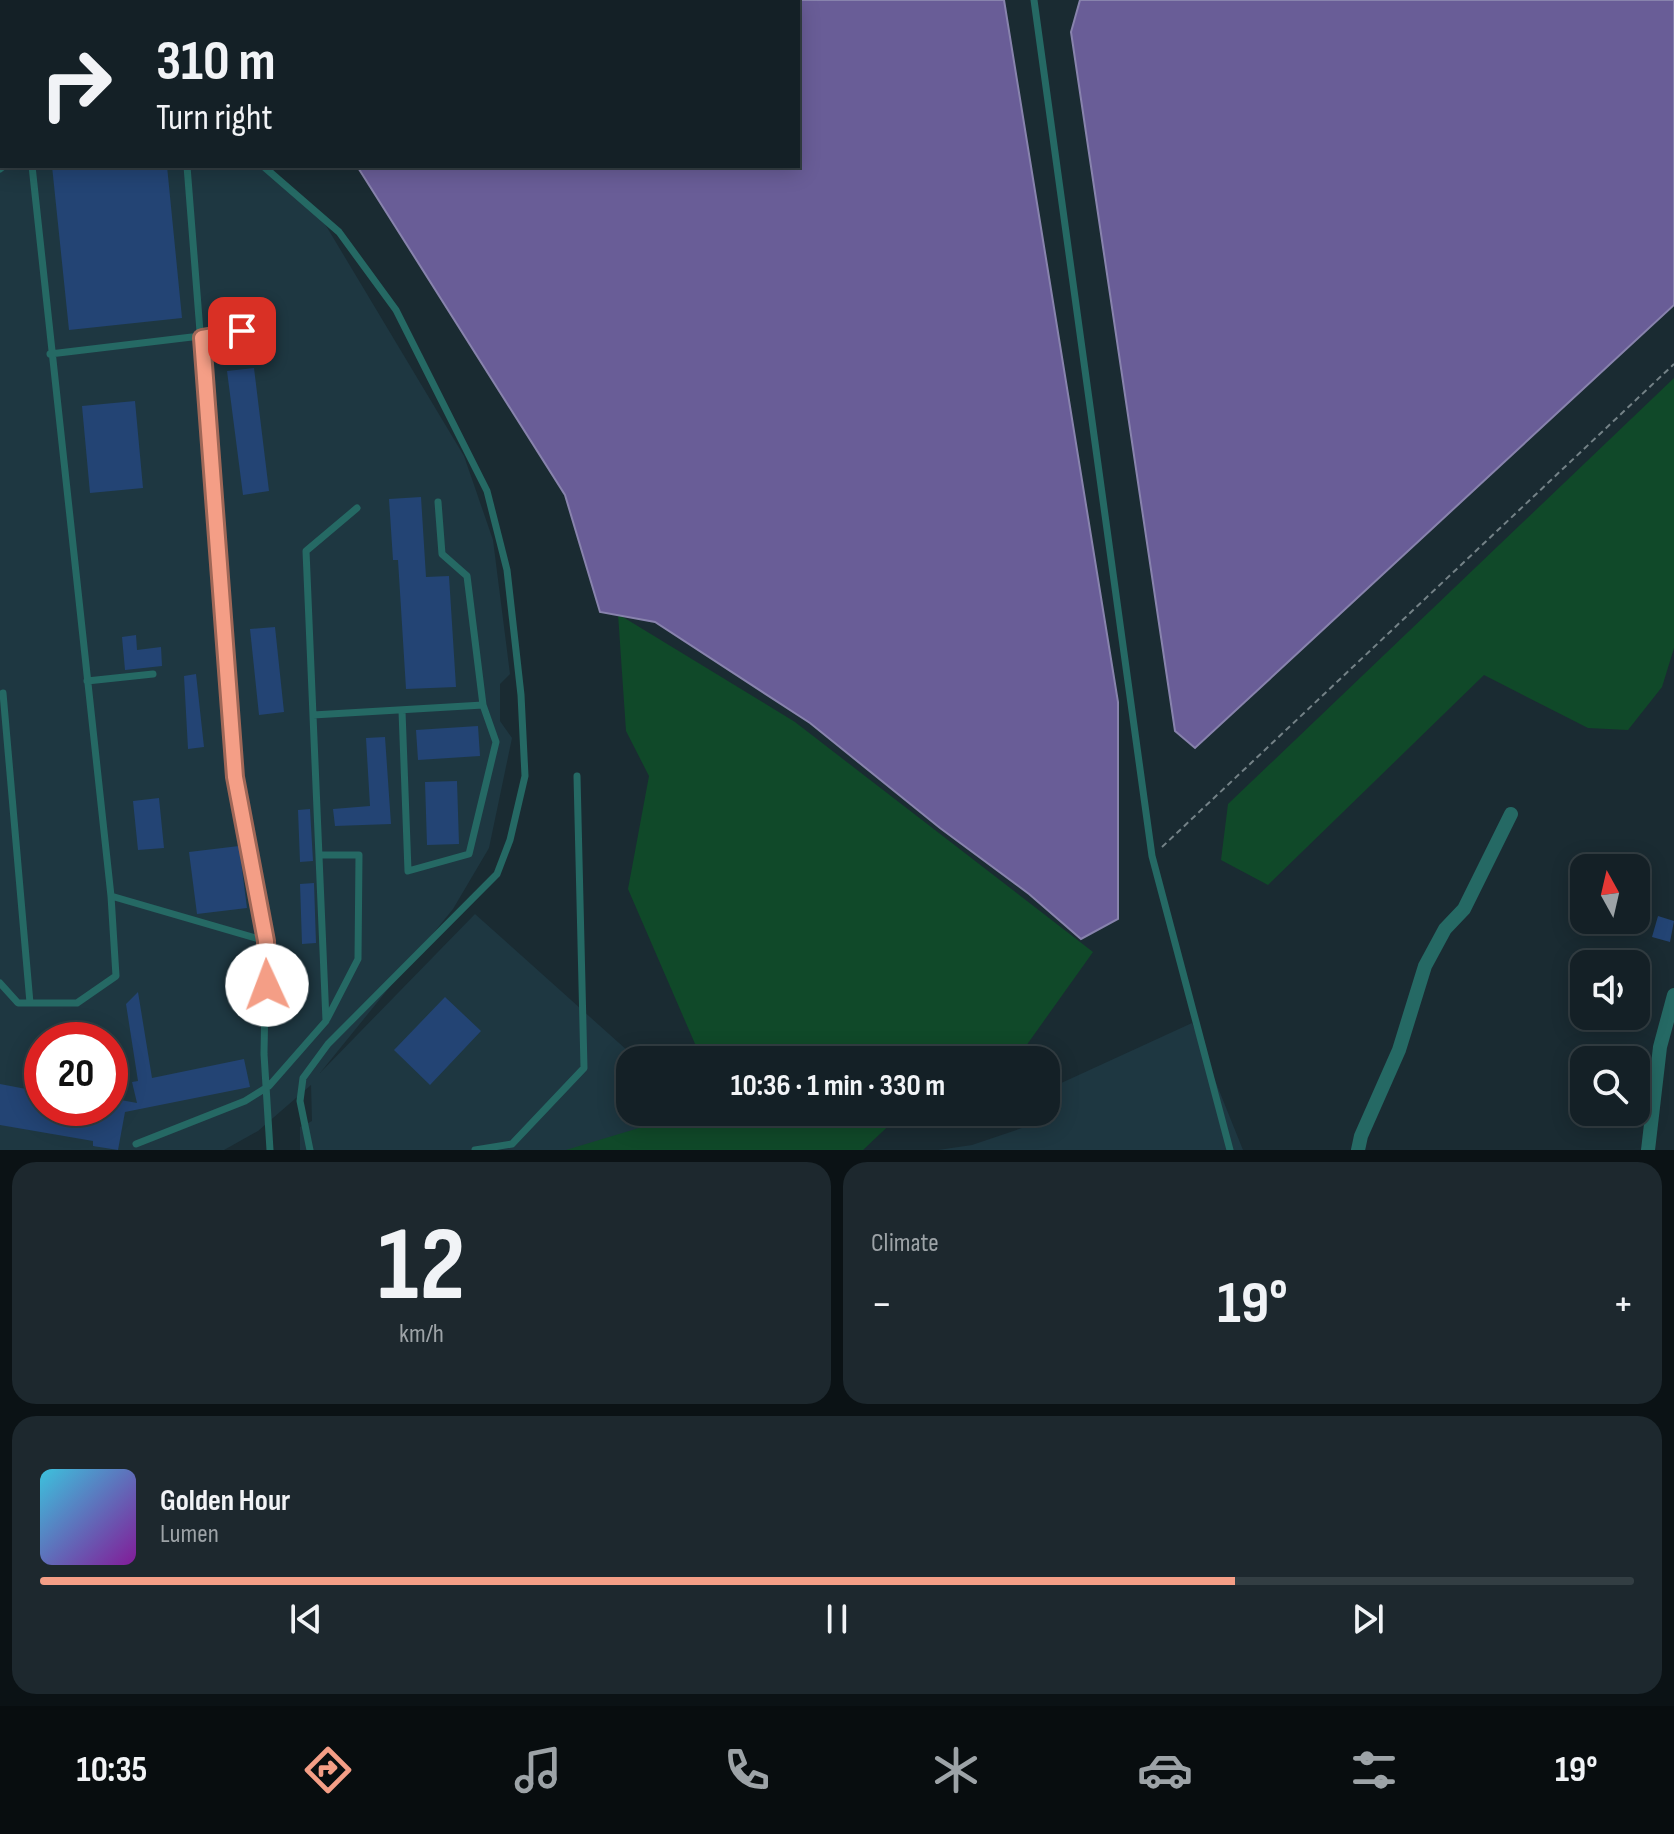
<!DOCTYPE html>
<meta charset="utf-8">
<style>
:root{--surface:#142026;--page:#1d282e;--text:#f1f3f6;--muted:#9da3a7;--line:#333e43;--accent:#f49e86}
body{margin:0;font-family:"Sofia Sans Condensed",sans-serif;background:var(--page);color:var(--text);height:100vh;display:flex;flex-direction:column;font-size:30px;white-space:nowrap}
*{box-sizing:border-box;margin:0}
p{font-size:26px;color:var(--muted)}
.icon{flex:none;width:44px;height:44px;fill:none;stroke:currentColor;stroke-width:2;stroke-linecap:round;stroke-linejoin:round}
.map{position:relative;height:1150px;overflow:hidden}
.drawer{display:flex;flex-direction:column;gap:12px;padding:12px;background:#0b1215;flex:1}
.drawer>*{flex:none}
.top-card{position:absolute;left:0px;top:0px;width:800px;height:168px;box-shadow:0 4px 20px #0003,0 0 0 2px var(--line);background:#142026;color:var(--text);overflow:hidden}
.needle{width:52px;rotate:352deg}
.fabs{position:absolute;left:1570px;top:854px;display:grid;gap:16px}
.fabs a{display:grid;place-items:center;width:80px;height:80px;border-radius:16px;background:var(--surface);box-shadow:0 4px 20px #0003,0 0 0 2px var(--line);font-size:40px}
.speed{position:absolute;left:24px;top:1022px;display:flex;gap:16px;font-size:40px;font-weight:700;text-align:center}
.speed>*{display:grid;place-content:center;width:104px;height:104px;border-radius:50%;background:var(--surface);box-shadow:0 4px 20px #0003,0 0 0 2px var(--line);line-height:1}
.speed .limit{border:12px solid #d22;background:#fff;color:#111}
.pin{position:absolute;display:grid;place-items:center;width:68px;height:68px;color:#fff;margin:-34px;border-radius:16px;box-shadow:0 4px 12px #0006}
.me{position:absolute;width:88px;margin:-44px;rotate:358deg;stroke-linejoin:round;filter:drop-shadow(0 0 6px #0008)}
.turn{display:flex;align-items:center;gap:28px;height:168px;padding:0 24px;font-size:36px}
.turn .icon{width:104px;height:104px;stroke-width:2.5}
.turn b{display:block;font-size:56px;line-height:68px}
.big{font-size:60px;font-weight:700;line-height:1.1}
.drawer .widget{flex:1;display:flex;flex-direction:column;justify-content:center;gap:12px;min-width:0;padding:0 28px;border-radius:24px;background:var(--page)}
.drawer .dial{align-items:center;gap:0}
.dial b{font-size:104px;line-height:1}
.song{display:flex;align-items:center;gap:24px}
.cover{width:96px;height:96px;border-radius:12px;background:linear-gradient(135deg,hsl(190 70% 55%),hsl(290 70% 35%))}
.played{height:8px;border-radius:4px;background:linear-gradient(90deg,var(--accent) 75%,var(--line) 75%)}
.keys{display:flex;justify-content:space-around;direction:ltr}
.heat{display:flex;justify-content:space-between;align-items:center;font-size:44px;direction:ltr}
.drawer .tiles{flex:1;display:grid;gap:12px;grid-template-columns:1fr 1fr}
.widget:last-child{grid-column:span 2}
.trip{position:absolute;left:616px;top:1046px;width:444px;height:80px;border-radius:24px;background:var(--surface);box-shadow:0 4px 20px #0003,0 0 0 2px var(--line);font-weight:700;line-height:80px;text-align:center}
.tab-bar{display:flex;height:128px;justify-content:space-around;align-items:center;background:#080d0f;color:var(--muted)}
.tab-bar .icon{width:56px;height:56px}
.tab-bar .current{color:var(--accent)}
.tab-bar b{font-size:36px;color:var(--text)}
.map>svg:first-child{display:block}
.built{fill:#1e3741;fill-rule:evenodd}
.green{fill:#104929}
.water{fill:#695d97;stroke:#8883ad;stroke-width:2}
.building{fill:#234474}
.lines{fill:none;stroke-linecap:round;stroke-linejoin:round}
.path{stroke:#748287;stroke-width:2;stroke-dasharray:6 4;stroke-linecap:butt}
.lane{stroke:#256964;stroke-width:7}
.street{stroke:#256964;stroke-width:14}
.route-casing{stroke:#9f6757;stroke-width:20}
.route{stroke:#f49e86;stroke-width:14}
</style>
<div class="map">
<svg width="1674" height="1150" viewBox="0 0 1674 1150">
<rect width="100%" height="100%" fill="#1a2b32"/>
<path class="built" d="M 0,0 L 71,2 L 2,2 L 2,166 L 261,166 L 322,219 L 464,456 L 493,540 L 510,674 L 500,684 L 500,721 L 512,738 L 489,848 L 453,909 L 320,1073 L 475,914 L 638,1060 L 630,1060 L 630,1112 L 696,1112 L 657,1150 L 300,1150 L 300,1127 L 312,1121 L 311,1085 L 258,1131 L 224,1150 L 0,1150 ZM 42,1040 L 110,1040 L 110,1108 L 42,1108 Z
M 1192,1023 L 1243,1150 L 938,1150 L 972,1145 L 1040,1122 L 1019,1119 L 1023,1112 L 1046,1112 L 1046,1090 Z"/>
<path class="green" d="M 1674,378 L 1674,648 L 1662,687 L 1628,730 L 1588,728 L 1484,675 L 1268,885 L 1221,860 L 1228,804 Z
M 618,614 L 795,722 L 1093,952 L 1016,1060 L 702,1060 L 628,889 L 649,776 L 626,731 Z
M 692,1112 L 922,1112 L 901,1114 L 863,1150 L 566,1150 Z"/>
<path class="water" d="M 704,0 L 1004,0 L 1118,702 L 1118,919 L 1081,939 L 1029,894 L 940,828 L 810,723 L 655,622 L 600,612 L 565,495 L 357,166 L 798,166 L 798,2 L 688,2 Z
M 1080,0 L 1674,0 L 1674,305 L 1195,748 L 1175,731 L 1071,32 Z"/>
<path class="building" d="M 52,166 L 167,166 L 182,318 L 69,330 Z
M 254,368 L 269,491 L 243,495 L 227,371 Z
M 135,401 L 143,488 L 90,493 L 82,406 Z
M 421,497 L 426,577 L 449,576 L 456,687 L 406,689 L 398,560 L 393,560 L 389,499 Z
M 275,627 L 284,712 L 259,715 L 250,629 Z
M 136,635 L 137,650 L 161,647 L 162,666 L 125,670 L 122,637 Z
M 196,674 L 204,747 L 188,749 L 184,676 Z
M 478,726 L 480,756 L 418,760 L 416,730 Z
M 385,737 L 391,824 L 335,826 L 333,809 L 370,806 L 366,738 Z
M 457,781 L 459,844 L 427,845 L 425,782 Z
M 159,798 L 164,848 L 138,850 L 133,801 Z
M 310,809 L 313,861 L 300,862 L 298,810 Z
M 239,846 L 247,908 L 197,914 L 189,852 Z
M 314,883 L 316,943 L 302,944 L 300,884 Z
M 1658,916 L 1674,921 L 1670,942 L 1652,937 Z
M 138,992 L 152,1078 L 244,1059 L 250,1087 L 125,1112 L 118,1150 L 93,1146 L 93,1141 L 0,1125 L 0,1084 L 42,1092 L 42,1108 L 110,1108 L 110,1098 L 137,1103 L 132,1082 L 138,1081 L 126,1004 Z
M 445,997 L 481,1031 L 430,1085 L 394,1050 Z"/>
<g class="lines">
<path class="path" d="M 1162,847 L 1674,364"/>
<path class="lane" d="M 128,0 L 130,2
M 1034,0 L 1152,856 L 1230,1150
M 0,102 L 2,105
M 187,166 L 235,777 L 266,941 L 264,1054 L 270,1150
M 263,166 L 339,232 L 396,310 L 487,491 L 507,570 L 521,695 L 525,776 L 510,840 L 497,874 L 328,1044 L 303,1078 L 300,1101 L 310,1150
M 0,169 L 4,166
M 50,354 L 242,331
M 87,681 L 153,674
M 3,693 L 30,1003
M 402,711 L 408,871 L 469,854 L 496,742 L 483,705 L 467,576 L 442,554 L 438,502
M 313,715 L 483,705
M 319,855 L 359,855 L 358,959 L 327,1019
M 111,896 L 266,941
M 0,983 L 18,1003 L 77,1003 L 116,976 L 111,896 L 32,166
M 136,1144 L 245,1101 L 269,1086 L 326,1021 L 306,551 L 357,508
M 475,1150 L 512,1144 L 584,1068 L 577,776"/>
<path class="street" d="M 1358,1150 L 1361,1136 L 1399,1050 L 1425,966 L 1445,929 L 1464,909 L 1511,814
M 1648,1150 L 1660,1047 L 1674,995"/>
</g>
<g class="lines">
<g class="route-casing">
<path id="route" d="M 242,331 L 202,338 L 235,777 L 266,941 L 267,985"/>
</g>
<use href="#route" class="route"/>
</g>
</svg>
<div class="fabs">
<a><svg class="needle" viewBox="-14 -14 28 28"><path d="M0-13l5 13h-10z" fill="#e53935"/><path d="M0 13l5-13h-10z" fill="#9da3a7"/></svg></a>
<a><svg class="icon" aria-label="sound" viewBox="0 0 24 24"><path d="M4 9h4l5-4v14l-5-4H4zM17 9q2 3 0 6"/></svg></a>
<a><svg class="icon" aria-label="search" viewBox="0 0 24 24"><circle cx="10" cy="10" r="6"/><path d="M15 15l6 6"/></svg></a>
</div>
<div class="speed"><div class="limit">20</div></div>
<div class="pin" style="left:242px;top:331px;background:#d93025"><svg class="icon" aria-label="arrive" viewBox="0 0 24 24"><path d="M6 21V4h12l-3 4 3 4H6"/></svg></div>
<svg class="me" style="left:267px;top:985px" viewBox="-20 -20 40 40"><circle r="19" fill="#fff"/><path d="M0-13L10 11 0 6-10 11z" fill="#f49e86"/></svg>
<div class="trip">10:36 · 1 min · 330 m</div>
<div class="top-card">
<div class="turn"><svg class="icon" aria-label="right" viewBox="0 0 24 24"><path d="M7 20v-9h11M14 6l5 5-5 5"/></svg><div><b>310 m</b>Turn right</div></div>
</div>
</div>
<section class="drawer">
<div class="tiles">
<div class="widget dial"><b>12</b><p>km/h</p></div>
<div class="widget"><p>Climate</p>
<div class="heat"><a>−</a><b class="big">19°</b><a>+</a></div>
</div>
<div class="widget">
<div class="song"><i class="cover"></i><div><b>Golden Hour</b><p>Lumen</p></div></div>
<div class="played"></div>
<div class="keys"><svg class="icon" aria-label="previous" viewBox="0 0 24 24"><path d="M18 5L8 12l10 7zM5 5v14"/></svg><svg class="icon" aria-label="pause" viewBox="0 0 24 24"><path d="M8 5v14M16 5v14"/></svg><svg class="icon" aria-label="next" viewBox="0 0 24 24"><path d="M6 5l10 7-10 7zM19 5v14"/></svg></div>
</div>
</div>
</section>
<nav class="tab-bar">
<b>10:35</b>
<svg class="icon current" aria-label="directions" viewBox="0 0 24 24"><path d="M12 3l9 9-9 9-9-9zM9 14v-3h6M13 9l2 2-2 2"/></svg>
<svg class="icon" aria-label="music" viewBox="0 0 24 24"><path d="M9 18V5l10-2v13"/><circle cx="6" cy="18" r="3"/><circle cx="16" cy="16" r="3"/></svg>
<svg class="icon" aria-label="phone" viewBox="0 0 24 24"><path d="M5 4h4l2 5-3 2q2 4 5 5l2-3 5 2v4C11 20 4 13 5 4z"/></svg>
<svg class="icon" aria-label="climate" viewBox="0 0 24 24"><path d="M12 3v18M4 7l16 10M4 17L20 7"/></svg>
<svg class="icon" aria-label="car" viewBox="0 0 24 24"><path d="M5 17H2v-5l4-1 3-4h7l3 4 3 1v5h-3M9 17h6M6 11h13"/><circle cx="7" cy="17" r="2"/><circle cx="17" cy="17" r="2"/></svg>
<svg class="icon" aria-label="filters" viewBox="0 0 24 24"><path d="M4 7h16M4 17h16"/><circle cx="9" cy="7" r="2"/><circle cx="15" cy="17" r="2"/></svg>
<b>19°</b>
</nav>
